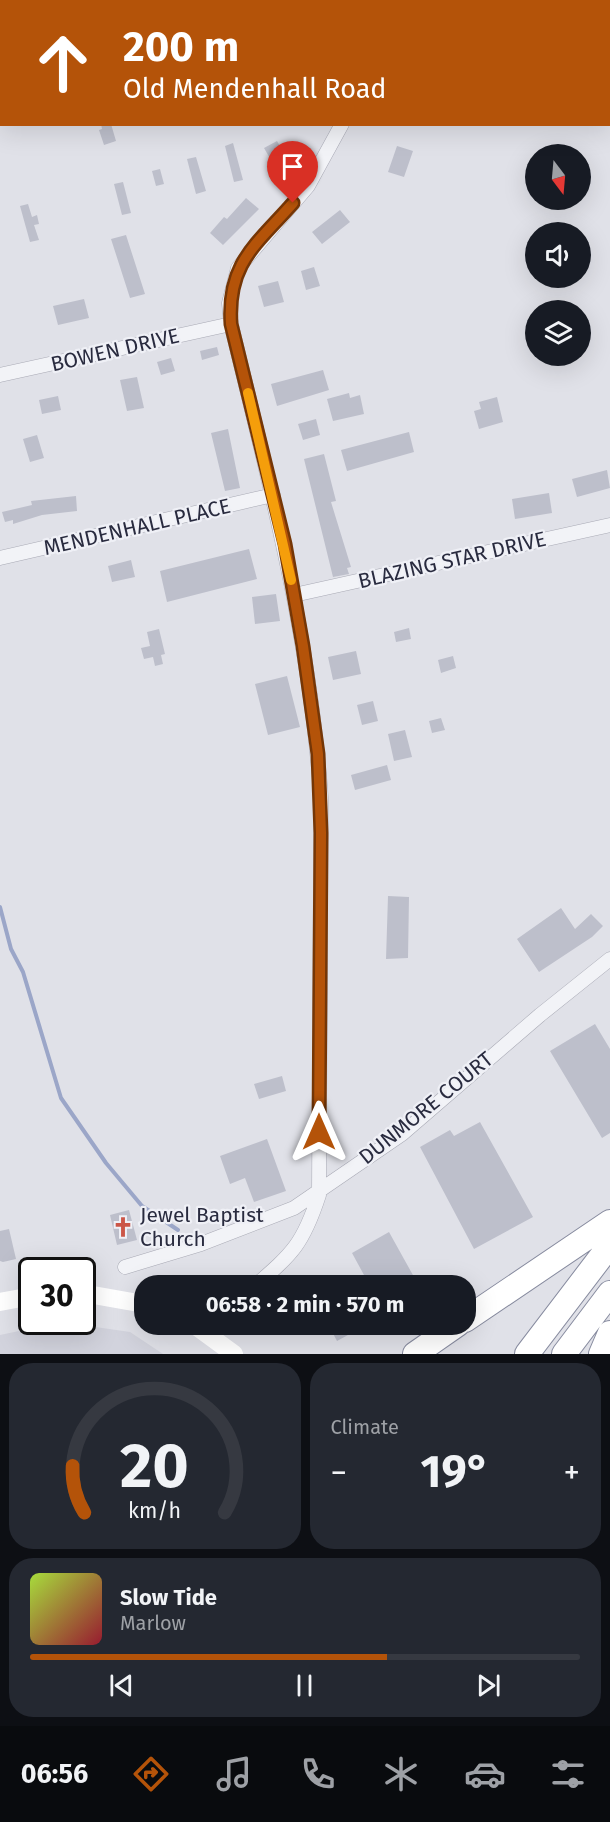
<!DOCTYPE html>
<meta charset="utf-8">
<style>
:root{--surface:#171b24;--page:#242831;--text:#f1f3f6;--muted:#9ea1a6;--line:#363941;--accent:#b45309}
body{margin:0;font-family:"Fira Sans",sans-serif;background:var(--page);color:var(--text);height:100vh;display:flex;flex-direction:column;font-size:22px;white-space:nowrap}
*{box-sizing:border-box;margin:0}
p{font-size:20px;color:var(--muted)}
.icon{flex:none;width:33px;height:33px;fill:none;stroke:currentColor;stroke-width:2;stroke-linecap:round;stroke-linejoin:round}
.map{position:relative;height:1354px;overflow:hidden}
.side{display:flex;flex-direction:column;gap:9px;padding:9px;background:#0d0f14;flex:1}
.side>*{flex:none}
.guide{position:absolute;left:0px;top:0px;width:610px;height:126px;box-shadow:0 6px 24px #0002;background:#b45309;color:#fff;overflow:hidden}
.needle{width:39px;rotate:164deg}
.buttons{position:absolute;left:525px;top:144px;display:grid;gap:12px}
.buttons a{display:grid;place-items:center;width:66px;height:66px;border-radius:50%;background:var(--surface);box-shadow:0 6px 24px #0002;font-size:30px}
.speed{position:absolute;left:18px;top:1257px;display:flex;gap:12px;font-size:30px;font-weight:700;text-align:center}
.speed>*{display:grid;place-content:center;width:78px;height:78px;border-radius:50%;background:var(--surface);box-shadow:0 6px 24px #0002;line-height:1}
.speed .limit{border:3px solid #111;border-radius:9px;background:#fff;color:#111}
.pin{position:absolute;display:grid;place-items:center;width:51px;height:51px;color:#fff;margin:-62px -26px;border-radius:50% 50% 50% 0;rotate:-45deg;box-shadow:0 0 6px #0007}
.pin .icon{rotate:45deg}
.me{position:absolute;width:66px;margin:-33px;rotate:0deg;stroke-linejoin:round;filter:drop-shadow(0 0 4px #0008)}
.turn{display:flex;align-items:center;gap:21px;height:126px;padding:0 24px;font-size:27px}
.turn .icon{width:78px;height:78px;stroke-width:2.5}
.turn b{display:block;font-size:42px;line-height:51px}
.big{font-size:45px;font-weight:700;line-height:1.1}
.side .tile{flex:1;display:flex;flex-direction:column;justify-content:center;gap:9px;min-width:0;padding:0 21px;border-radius:24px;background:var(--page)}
.side .dial{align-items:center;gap:0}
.dial svg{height:156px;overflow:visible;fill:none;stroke:var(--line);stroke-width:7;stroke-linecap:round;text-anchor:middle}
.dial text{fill:var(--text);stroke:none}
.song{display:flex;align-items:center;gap:18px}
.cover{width:72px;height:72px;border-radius:9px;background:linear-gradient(135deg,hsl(80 70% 55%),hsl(350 70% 35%))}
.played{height:6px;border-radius:3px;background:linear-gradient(90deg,var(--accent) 65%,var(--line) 65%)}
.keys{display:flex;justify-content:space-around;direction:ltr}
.heat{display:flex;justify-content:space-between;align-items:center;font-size:33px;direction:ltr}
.side .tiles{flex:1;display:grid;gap:9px;grid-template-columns:1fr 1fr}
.tile:last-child{grid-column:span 2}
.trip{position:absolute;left:134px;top:1275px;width:342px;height:60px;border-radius:24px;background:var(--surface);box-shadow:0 6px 24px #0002;font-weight:700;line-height:60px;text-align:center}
.menu{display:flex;height:96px;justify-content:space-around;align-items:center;background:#090b0e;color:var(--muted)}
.menu .icon{width:42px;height:42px}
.menu .current{color:var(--accent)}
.menu b{font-size:27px;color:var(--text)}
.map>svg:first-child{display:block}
.built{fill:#d2d3dd}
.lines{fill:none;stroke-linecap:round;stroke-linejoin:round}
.stream{stroke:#9ba6c8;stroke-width:4}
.building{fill:#bdbfcb}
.street-casing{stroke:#a9aab5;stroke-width:15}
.highway-casing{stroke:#878b9f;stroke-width:26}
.street{stroke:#f2f3f7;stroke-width:14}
.secondary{stroke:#fff;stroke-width:18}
.highway{stroke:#fff;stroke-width:24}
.route-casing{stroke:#753606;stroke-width:15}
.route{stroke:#b45309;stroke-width:10}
.slow{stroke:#f59e0b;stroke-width:10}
.labels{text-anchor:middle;stroke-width:4.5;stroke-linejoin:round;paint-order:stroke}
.street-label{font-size:21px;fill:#292b3f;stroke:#eff0f6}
.poi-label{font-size:21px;fill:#292b3f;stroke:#eff0f6;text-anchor:start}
</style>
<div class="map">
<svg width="610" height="1354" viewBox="0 0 610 1354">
<rect width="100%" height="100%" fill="#e0e1e8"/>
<path class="built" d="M 61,1322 L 130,1332 L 163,1354 L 0,1354 L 0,1335 Z"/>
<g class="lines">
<path class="stream" d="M 0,907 L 11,949 L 23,972 L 61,1098 L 106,1163 L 142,1206 L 178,1230"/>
</g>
<path class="building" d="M 101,124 L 111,124 L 116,141 L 104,145 L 99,130 L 102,129 Z
M 277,141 L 288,160 L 275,167 L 264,148 Z
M 233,143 L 243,180 L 234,182 L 225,146 Z
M 397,146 L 413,151 L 404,177 L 388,172 Z
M 196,157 L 206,191 L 196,194 L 187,159 Z
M 160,169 L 164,184 L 156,186 L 152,171 Z
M 123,182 L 131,213 L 122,215 L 114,184 Z
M 246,198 L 259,209 L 223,245 L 210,233 L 224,217 L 227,219 Z
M 28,204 L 32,217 L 37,215 L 39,224 L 34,225 L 39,240 L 30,242 L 20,206 Z
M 340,210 L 350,222 L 322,244 L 312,232 Z
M 126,235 L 145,294 L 130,298 L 111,239 Z
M 314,267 L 320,286 L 306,290 L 301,271 Z
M 278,281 L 284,302 L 264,307 L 258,286 Z
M 84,299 L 89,318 L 58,325 L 53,306 Z
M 217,347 L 219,355 L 202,360 L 200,351 Z
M 171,358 L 175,371 L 161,375 L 157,362 Z
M 323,370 L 329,390 L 277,406 L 271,384 Z
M 137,377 L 144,408 L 127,411 L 120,380 Z
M 349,393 L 350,398 L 360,395 L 364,414 L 333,421 L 327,399 Z
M 58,396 L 61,410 L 42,414 L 39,400 Z
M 497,397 L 503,422 L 479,429 L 474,411 L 481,409 L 479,402 Z
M 316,419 L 320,435 L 303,440 L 298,424 Z
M 228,429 L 240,488 L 225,491 L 211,433 Z
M 409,432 L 414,452 L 347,471 L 341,450 Z
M 37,435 L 44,458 L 30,462 L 23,439 Z
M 324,454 L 336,501 L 331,502 L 351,567 L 347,568 L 349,574 L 333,577 L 304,459 Z
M 607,470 L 610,488 L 577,497 L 572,479 Z
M 549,493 L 552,513 L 515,519 L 512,499 Z
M 76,496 L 77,511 L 42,515 L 13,524 L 13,520 L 5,522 L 2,512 L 32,505 L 31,501 Z
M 249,549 L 257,579 L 167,602 L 160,571 Z
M 131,560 L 135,577 L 112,582 L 108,566 Z
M 276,594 L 280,621 L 255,624 L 252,597 Z
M 409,628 L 411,639 L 396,642 L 394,632 Z
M 159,629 L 165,654 L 161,655 L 163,664 L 155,666 L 153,657 L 144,659 L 141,648 L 150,646 L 147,632 Z
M 356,651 L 361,674 L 333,680 L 328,657 Z
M 453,656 L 456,668 L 441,673 L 438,660 Z
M 287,676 L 300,727 L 268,735 L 255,684 Z
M 373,701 L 378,721 L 362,725 L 357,705 Z
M 441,718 L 445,730 L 432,733 L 429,721 Z
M 405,730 L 412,757 L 394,761 L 388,734 Z
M 387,765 L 391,780 L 355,790 L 351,775 Z
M 388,896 L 409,897 L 408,958 L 386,959 Z
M 561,908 L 575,929 L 591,914 L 603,926 L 592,937 L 539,972 L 517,939 Z
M 595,1024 L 610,1049 L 610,1133 L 602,1138 L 550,1051 Z
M 282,1076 L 286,1091 L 259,1099 L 254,1084 Z
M 480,1122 L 533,1217 L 474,1249 L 420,1147 L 450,1130 L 454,1136 Z
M 267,1139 L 286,1191 L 254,1202 L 245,1178 L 230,1184 L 220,1156 Z
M 129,1210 L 137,1240 L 117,1245 L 110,1215 Z
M 9,1229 L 16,1259 L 3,1262 L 0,1261 L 0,1231 Z
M 389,1232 L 419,1286 L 370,1286 L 352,1253 Z
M 328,1324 L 368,1324 L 337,1341 Z"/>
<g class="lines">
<g class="street-casing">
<path id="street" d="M 361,2 L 361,0
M 0,375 L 231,324
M 0,558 L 273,495
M 294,595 L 610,525
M 125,1267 L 201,1244 L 294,1208 L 402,1134 L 540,1015 L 610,959
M 255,1286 C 293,1253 303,1244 319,1195 L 321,798 C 310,636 269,481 231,324 L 229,303 L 238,268 L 308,186 L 342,124"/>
</g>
<g class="highway-casing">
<path id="highway" d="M 465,1320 L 610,1222
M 415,1354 L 458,1324
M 527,1354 L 610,1245
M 564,1354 L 610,1293
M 601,1354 L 610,1333"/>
</g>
<use href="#street" class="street"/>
<path class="secondary" d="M 82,1293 L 144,1304
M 0,1302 L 32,1296
M 193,1324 L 234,1354"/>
<use href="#highway" class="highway"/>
</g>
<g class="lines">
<g class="route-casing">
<path id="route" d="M 293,203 C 256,245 227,263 231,324 L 285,544 L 303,646 L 318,754 L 321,833 L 319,1132"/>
</g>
<use href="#route" class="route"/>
<path class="slow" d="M 248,393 L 291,580"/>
</g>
<defs>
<g id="church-bare" transform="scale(1.62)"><path d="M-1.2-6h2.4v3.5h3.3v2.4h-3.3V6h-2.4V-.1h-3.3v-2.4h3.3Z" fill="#cb5547" stroke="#eff0f6" stroke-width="2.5" paint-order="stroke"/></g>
</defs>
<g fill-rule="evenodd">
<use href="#church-bare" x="123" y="1227"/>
</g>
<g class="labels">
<g class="street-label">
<text transform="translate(115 350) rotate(-13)" y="7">BOWEN DRIVE</text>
<text transform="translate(137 527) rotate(-13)" y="7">MENDENHALL PLACE</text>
<text transform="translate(452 560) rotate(-13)" y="7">BLAZING STAR DRIVE</text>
<text transform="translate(426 1108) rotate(-39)" y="7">DUNMORE COURT</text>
</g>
<g class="poi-label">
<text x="140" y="1222">Jewel Baptist<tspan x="140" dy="24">Church</tspan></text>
</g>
</g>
</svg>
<div class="buttons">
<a><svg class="needle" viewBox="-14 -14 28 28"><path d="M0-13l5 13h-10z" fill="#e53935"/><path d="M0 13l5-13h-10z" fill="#9ea1a6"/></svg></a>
<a><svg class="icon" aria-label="sound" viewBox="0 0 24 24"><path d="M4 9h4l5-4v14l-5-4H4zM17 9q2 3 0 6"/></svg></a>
<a><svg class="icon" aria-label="layers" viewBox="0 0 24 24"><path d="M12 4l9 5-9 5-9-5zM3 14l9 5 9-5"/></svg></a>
</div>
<div class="speed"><div class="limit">30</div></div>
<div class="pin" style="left:293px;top:203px;background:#d93025"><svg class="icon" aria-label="arrive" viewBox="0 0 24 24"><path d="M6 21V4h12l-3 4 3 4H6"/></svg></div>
<svg class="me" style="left:319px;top:1132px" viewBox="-20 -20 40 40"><path d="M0-17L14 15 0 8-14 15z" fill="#b45309" stroke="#fff" stroke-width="4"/></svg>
<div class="trip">06:58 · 2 min · 570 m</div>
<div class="guide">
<div class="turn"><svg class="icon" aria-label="ahead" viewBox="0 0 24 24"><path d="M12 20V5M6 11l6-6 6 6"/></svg><div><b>200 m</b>Old Mendenhall Road</div></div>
</div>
</div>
<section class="side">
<div class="tiles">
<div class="tile dial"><svg viewBox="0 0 100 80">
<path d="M14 69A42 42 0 1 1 86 69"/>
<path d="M14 69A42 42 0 0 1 8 45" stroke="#b45309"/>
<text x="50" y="56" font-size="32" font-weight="700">20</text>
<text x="50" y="72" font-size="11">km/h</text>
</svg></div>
<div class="tile"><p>Climate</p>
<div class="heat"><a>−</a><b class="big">19°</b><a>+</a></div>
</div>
<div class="tile">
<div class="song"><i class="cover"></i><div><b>Slow Tide</b><p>Marlow</p></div></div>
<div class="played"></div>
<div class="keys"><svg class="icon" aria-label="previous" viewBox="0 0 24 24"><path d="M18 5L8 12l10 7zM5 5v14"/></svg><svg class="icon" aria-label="pause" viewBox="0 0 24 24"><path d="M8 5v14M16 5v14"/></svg><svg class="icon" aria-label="next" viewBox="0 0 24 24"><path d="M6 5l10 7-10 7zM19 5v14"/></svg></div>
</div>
</div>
</section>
<nav class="menu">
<b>06:56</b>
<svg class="icon current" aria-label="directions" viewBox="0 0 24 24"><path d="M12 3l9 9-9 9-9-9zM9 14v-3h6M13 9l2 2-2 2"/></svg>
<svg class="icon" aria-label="music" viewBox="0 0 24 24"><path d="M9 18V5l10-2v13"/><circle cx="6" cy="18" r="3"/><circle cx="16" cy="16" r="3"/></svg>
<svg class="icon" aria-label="phone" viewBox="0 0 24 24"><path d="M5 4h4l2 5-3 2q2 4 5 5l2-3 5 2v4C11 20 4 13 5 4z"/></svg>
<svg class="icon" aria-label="climate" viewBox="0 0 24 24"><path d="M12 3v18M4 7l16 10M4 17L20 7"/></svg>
<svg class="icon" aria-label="car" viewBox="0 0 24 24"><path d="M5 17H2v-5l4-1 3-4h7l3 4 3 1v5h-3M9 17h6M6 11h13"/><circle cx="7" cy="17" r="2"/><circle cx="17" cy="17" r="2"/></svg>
<svg class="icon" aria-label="filters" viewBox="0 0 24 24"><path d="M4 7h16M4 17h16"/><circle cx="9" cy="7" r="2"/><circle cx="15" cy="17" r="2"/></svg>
</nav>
